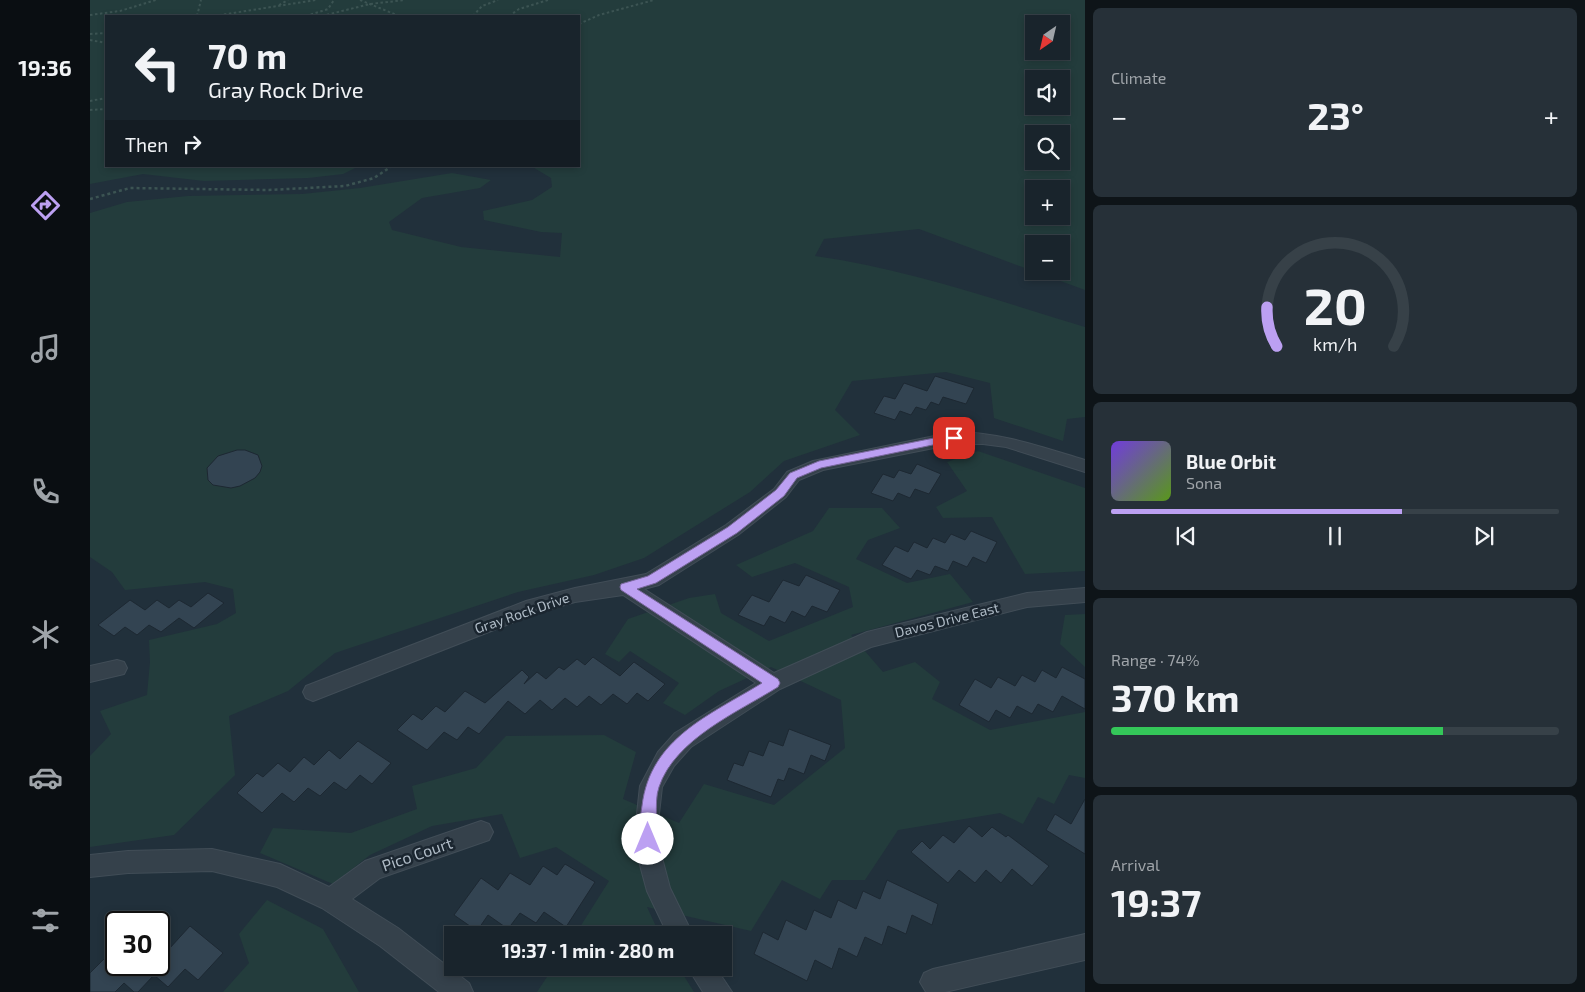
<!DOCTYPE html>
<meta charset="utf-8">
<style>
:root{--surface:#19242c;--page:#263038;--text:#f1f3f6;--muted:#9fa4a9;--line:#374148;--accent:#bca0f2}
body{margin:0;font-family:"Exo 2",sans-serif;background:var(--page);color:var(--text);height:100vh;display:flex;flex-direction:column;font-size:19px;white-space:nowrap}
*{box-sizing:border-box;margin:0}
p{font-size:16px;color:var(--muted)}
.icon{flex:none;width:28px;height:28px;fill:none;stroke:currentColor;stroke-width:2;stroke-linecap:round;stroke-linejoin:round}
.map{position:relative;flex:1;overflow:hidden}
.panel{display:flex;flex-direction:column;gap:8px;padding:8px;background:#0e1418;width:500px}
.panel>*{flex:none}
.top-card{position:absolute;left:15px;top:15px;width:475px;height:152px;border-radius:0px;box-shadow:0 2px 8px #0003,0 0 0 1px var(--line);background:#19242c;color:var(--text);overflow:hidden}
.needle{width:32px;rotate:214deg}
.controls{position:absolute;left:935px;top:15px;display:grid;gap:10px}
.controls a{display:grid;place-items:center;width:45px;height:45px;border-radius:0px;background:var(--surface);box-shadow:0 2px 8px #0003,0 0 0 1px var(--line);font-size:25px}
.speed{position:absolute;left:15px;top:911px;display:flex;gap:10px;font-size:25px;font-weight:700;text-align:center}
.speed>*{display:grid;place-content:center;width:65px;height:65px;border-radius:50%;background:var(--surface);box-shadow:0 2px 8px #0003,0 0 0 1px var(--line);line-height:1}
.speed .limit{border:2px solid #111;border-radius:8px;background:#fff;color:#111}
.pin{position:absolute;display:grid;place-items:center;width:42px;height:42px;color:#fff;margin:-21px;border-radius:10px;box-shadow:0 2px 8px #0006}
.me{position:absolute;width:55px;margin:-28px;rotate:0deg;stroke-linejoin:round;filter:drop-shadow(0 0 4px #0008)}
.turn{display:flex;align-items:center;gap:18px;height:105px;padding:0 20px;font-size:22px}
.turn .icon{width:65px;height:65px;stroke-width:2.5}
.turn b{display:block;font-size:35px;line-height:42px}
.then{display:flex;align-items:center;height:48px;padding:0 20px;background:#0003;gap:10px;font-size:19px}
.big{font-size:38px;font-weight:700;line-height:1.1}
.panel .tile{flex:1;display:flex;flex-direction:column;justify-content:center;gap:8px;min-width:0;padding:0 18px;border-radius:8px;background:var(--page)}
.panel .dial{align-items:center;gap:0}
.dial svg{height:130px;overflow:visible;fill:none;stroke:var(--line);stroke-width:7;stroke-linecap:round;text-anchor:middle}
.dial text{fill:var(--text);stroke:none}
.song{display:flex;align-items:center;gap:15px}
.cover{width:60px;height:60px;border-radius:8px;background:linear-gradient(135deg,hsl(260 70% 55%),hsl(90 70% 35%))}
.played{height:5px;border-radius:2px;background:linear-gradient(90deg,var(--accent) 65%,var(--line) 65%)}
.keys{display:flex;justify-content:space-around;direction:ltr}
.heat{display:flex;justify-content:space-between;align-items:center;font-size:28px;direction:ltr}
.charge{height:8px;border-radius:4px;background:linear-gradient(90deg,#34c759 74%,var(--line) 0)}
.trip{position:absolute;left:354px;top:926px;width:288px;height:50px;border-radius:0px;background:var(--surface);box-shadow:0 2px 8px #0003,0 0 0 1px var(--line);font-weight:700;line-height:50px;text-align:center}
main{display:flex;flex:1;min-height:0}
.dock{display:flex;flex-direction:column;width:90px;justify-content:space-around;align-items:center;background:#0a0e12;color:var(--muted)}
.dock .icon{width:35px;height:35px}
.dock .on{color:var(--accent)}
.dock b{font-size:22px;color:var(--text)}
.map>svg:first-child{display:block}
.green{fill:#233c3c;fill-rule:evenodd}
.building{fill:#334452;stroke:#1d2832}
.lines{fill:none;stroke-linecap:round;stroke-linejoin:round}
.street-casing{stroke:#414d57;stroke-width:2}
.path-far1{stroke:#3c5453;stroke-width:2;stroke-dasharray:2.5 2.5;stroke-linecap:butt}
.path{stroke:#3c5453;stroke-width:2.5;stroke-dasharray:3 3;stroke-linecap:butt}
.street{fill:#35414b;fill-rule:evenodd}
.route{fill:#bca0f2;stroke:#7a689d}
.labels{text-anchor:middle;stroke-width:5;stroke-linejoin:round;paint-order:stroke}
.street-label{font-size:14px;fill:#b0bcc7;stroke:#1b2630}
.near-street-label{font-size:16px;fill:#b0bcc7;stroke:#1b2630}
</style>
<main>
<nav class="dock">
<b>19:36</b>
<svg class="icon on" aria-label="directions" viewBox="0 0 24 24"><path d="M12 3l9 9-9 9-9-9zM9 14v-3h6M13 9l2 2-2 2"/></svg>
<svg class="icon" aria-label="music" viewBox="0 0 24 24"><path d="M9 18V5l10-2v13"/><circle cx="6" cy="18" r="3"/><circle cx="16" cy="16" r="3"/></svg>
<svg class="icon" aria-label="phone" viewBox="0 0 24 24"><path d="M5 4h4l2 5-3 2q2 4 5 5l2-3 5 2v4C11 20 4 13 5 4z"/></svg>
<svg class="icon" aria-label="climate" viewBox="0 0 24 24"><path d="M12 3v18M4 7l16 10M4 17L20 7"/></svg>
<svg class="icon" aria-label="car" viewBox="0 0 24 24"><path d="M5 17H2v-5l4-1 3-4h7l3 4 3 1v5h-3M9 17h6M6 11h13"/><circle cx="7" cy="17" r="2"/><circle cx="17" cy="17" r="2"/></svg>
<svg class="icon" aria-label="filters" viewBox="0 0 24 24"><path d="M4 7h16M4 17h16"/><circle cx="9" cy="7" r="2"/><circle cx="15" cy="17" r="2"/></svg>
</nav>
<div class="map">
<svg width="995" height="992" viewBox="0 0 995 992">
<rect width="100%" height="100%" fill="#21303b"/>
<path class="green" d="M 0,0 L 995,0 L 995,290 L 829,229 L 734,239 L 725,256 C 817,269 906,300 995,327 L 995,417 L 977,419 L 973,441 L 904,418 L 900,383 L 856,372 L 762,381 L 745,410 L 770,435 L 694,461 L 660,492 L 554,558 L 504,575 L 428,592 L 245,653 L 198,691 L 139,716 L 145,775 L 84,835 L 0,847 L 0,756 L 21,734 L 10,711 L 57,695 L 60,662 L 59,640 L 127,624 L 146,613 L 143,589 L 115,582 L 35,590 L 22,572 L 0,557 L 0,213 L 37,202 L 98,196 L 212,194 L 270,188 L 362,173 L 401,180 L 390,188 L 332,198 L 299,222 L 302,230 L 371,247 L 470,257 L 472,233 L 451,232 L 394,220 L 393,211 L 442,200 L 462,187 L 461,178 L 441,166 L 489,166 L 489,16 L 16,16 L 16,166 L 266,166 L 267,167 L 253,174 L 218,178 L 114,181 L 53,174 L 0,184 ZM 944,24 L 971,24 L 971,51 L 944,51 ZM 944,79 L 971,79 L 971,106 L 944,106 ZM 944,134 L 971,134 L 971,161 L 944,161 ZM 944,189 L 971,189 L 971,216 L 944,216 ZM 944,244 L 971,244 L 971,271 L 944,271 Z
M 888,451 L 995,488 L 995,571 L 935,574 L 902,517 L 853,518 L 846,507 L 877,491 L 857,462 Z
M 739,508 L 792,508 L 810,528 L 778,540 L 766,559 L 817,583 L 860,574 L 883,602 L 761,635 L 793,672 L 825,662 L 850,682 L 842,699 L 900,730 L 995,712 L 995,778 L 979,775 L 964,804 L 948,797 L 933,824 L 910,813 L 808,830 L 775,880 L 742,880 L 730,899 L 692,880 L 661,931 L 557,907 L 570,935 L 485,935 L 519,881 L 466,847 L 430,858 L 412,814 L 342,826 L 280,855 L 243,884 L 170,853 L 183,828 L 261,833 L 327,809 L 322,786 L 386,768 L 416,736 L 514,735 L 546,752 L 533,799 L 589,823 L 614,784 L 684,805 L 755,748 L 751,700 L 681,667 L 629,691 L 595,715 L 573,703 L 589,683 L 540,651 L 529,662 L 515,654 L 538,619 L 599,598 L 625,594 L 631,613 L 679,641 L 763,607 L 759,587 L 705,563 L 662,577 L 646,565 L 723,531 Z
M 995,614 L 995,667 L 970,644 L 975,615 Z
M 177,900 L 233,929 L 269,992 L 133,992 L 159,963 L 149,934 Z
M 463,968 L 589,968 L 604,992 L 447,992 Z"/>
<path class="building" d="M 845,376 L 884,388 L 876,404 L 853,397 L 849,405 L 841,402 L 836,410 L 826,407 L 821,415 L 810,411 L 805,420 L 784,413 L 794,396 L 805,399 L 814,383 L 837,391 Z
M 147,450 L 155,450 L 168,455 L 172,466 L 170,472 L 165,478 L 150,486 L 141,488 L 123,485 L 118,480 L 117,468 L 128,456 Z
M 827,464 L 851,474 L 839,494 L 825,489 L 820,498 L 808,493 L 803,501 L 781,493 L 793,474 L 804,478 L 809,470 L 821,474 Z
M 881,531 L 907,542 L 896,563 L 883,557 L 877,567 L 863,561 L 858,571 L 845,566 L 840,575 L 827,570 L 821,579 L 792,565 L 805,546 L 818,552 L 824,542 L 837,548 L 843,538 L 855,543 L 861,534 L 875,540 Z
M 716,575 L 750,590 L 737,612 L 722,606 L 715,617 L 702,611 L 695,623 L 680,616 L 674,626 L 648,615 L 662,595 L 679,602 L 693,580 L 709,586 Z
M 118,593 L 134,603 L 104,628 L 89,618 L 71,632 L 59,625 L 47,635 L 35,627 L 24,636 L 8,625 L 40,600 L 55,610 L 67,600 L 79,608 L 89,600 L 101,607 Z
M 503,657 L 530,676 L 544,662 L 575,684 L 558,701 L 547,693 L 537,704 L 523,694 L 511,705 L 499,696 L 487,707 L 475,698 L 462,710 L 450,700 L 435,714 L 418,701 L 389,734 L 378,727 L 367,740 L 354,732 L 337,750 L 307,730 L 323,714 L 332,720 L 346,706 L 355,712 L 375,691 L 395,703 L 432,670 L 439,677 L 434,684 L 447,672 L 456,679 L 469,667 L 474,670 L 487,659 L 495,665 Z
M 972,667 L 995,679 L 995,709 L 972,696 L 963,712 L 948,704 L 942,714 L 927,706 L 920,718 L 906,710 L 899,722 L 869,705 L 885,679 L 901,688 L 908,677 L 925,686 L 932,675 L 945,682 L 952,670 L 966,678 Z
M 699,729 L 741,745 L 735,761 L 721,755 L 714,774 L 699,768 L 694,781 L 688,779 L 681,797 L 637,780 L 644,763 L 653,766 L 659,751 L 673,756 L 679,741 L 693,746 Z
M 268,741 L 301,763 L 282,784 L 270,775 L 256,790 L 244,782 L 230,796 L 218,788 L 204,802 L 192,793 L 172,813 L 147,793 L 167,773 L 173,777 L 188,763 L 200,772 L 214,757 L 224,765 L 239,750 L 250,759 Z
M 995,799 L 995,854 L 956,830 L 965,814 L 981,824 Z
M 879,826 L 892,837 L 902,827 L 916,837 L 918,835 L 959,866 L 942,886 L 922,869 L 911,883 L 896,870 L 885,883 L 869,870 L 858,883 L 821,852 L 832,841 L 840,849 L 853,835 L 864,843 Z
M 475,864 L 505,882 L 476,927 L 454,912 L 446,923 L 430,913 L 418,929 L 398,915 L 387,931 L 364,915 L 391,878 L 408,890 L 420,873 L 440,885 L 453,866 L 467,875 Z
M 797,880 L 848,904 L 842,925 L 822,915 L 816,934 L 798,926 L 792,945 L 775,937 L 767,957 L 749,948 L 742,969 L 725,960 L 717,981 L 664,954 L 673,932 L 688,940 L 696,920 L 716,930 L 724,910 L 741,918 L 748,900 L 766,909 L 773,891 L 790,899 Z
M 100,926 L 133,953 L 108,980 L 95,969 L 78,987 L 64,975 L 48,992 L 44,992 L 34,983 L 25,992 L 0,992 L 0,973 L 26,947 L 26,965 L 69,965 L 69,941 L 79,949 Z"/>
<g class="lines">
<g class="street-casing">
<path id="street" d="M 864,432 C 910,432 951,447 995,460 L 995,472 L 916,447 L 893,444 L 864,444 L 733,470 L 709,480 L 696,497 L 648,535 L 569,585 L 554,589 L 684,673 L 777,632 L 937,593 L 995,588 L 995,602 L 937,607 L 781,647 L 690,689 L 601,747 L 584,766 L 572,787 L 568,823 L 571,854 L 580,888 L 603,935 L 578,935 L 557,891 L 547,854 L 546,823 L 550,786 L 568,752 L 585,733 L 666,683 L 533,595 L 485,602 L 447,613 L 223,701 L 216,698 L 213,692 L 216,686 L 436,601 L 485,588 L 556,574 L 636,525 L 684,489 L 697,472 L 723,461 Z
M 27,660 L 34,662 L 37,668 L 34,674 L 0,682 L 0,666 Z
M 391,821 L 399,824 L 403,832 L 399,840 L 290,878 L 262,899 L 308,928 L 379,983 L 383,992 L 349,992 L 290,946 L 232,908 L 187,887 L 122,871 L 38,873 L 0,877 L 0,855 L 38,851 L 122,849 L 190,864 L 239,887 L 275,861 Z
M 995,934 L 995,960 L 855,992 L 836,992 L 830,982 L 834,973 L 843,969 Z
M 598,968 L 626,968 L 642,992 L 613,992 Z"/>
</g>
<path class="path-far1" d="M 270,0 L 309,16
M 189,5 L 198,0
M 0,15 L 30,11 L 66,0
M 107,16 L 111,0
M 124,16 L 226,0
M 216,16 L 238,9 L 244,0
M 232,16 L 280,4 L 315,0
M 383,16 L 392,6 L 408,0
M 419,16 L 429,9 L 458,0
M 489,24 L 509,15 L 564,0
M 0,34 L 16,33
M 0,40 L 16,43
M 0,101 L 16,98
M 0,110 L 16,109"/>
<path class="path" d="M 0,199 L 40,188 L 179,190 L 255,186 L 284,178 L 302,166"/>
<use href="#street" class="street"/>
</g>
<path class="route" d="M 864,434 L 867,435 L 867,440 L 731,468 L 707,478 L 694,496 L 647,533 L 566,583 L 547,589 L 688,679 L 690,683 L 688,687 C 648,712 585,739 569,787 C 563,804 570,829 564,844 L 558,846 L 553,844 C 548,832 550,818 552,806 C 560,738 620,715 672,683 L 531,590 L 530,587 L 531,584 L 558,576 L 638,527 L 686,490 L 700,473 L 729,461 Z"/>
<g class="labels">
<g class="street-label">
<text transform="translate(432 613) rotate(-19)" y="5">Gray Rock Drive</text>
<text transform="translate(857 620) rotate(-14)" y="5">Davos Drive East</text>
</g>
<g class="near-street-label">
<text transform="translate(327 854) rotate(-19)" y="6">Pico Court</text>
</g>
</g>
</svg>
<div class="controls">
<a><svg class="needle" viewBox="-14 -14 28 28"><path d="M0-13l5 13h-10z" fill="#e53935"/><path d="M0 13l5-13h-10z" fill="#9fa4a9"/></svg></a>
<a><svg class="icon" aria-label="sound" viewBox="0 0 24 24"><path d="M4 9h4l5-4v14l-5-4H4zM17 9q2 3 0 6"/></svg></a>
<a><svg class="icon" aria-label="search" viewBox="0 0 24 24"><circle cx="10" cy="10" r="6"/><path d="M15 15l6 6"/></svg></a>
<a>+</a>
<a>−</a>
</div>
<div class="speed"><div class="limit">30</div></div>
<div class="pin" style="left:864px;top:438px;background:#d93025"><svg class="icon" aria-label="arrive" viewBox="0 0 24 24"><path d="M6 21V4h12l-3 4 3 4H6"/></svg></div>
<svg class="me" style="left:558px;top:839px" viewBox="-20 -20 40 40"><circle r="19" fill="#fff"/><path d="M0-13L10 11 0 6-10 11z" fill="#bca0f2"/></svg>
<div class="trip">19:37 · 1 min · 280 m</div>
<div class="top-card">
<div class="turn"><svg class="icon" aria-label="left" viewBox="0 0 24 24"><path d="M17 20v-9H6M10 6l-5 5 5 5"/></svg><div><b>70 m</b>Gray Rock Drive</div></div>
<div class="then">Then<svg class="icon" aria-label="right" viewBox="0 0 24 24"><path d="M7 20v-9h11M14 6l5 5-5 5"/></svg></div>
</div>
</div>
<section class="panel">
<div class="tile"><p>Climate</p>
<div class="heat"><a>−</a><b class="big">23°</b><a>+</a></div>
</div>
<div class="tile dial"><svg viewBox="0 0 100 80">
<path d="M14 69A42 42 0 1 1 86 69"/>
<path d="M14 69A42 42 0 0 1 8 45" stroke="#bca0f2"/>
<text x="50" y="56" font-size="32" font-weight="700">20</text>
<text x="50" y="72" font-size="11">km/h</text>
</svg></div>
<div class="tile">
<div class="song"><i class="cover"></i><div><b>Blue Orbit</b><p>Sona</p></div></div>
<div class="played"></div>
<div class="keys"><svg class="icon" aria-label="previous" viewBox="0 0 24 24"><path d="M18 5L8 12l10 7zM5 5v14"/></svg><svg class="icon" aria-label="pause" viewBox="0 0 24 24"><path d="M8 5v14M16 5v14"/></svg><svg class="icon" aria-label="next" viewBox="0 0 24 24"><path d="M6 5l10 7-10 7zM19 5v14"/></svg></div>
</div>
<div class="tile"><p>Range · 74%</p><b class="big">370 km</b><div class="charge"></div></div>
<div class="tile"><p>Arrival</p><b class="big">19:37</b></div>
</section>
</main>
